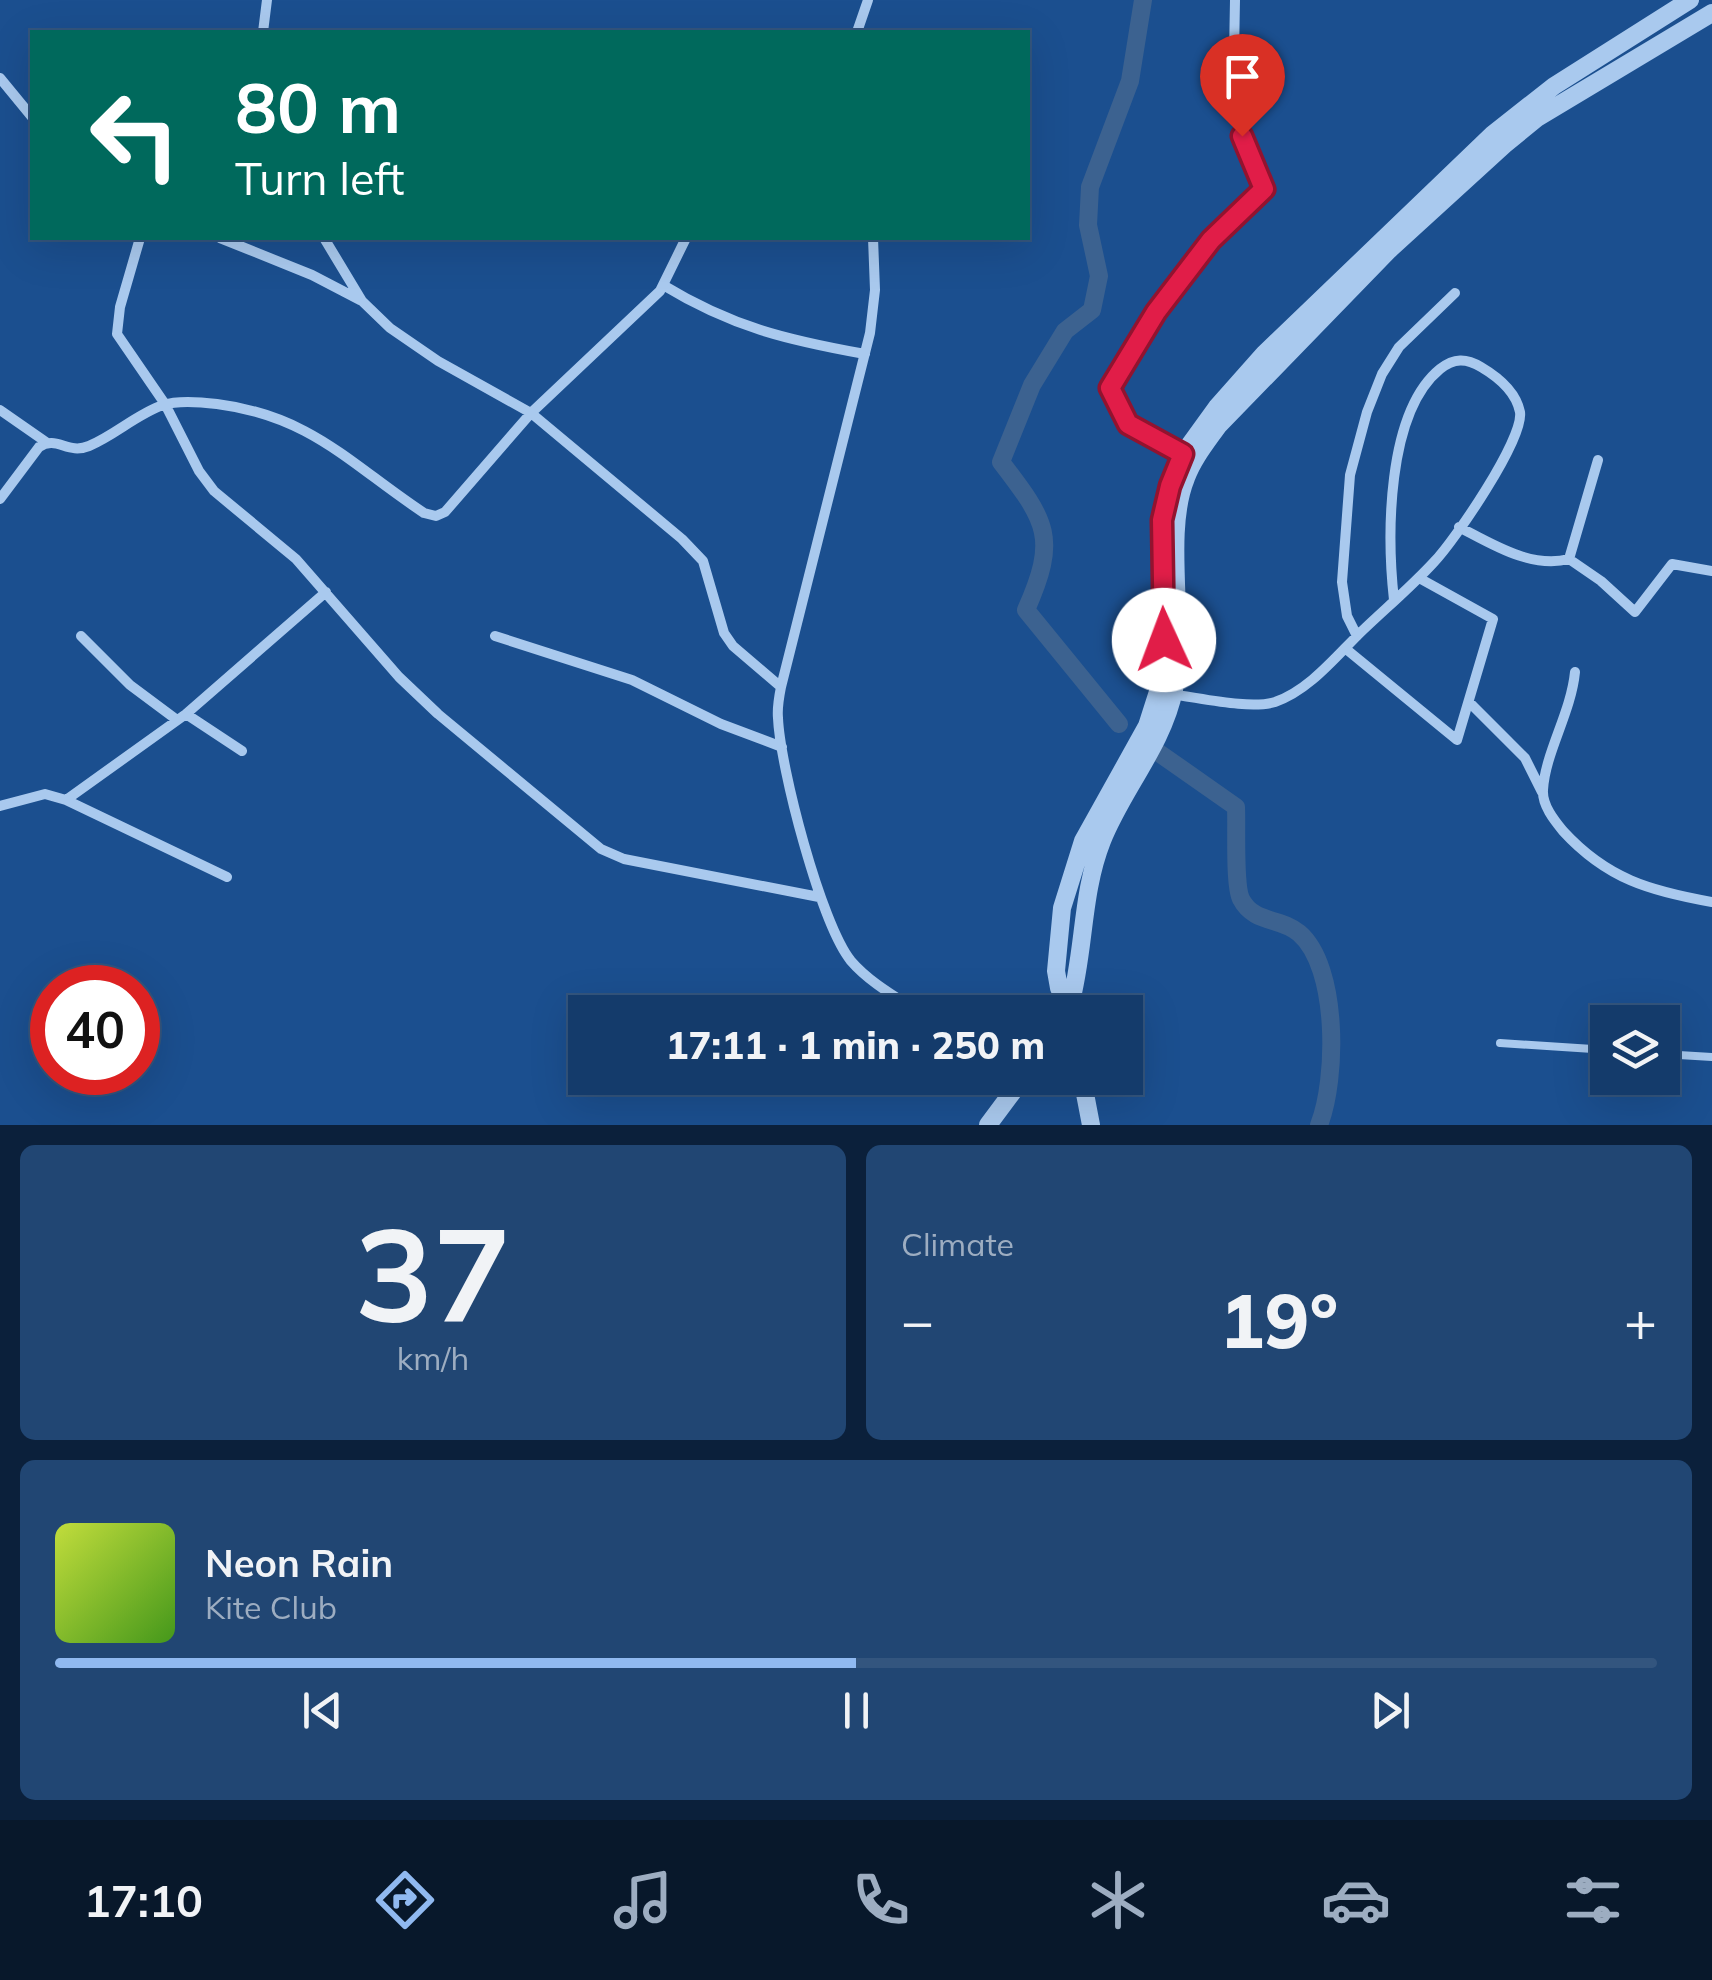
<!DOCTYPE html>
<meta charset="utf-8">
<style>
:root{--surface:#143b6b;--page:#214673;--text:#f1f3f6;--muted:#9dadc1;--line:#33557e;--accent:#90b9f0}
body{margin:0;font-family:Mulish,sans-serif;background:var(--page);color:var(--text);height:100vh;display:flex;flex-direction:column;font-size:38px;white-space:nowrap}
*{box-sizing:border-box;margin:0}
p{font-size:32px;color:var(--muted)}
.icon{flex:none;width:55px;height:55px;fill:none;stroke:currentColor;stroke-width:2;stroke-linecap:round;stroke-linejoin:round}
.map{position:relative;height:1125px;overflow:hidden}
.sheet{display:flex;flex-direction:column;gap:20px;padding:20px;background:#0b203b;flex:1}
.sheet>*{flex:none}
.guide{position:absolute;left:30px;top:30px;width:1000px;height:210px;border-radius:0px;box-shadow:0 10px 40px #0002,0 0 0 2px var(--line);background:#00695c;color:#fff;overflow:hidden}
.fabs{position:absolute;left:1590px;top:1005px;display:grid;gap:20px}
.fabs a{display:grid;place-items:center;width:90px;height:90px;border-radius:0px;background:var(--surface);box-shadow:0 10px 40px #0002,0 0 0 2px var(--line);font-size:50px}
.speed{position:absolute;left:30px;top:965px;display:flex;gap:20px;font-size:50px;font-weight:700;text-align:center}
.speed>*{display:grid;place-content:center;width:130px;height:130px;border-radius:50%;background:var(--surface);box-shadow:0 10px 40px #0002,0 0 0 2px var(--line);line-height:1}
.speed .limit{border:15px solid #d22;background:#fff;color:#111}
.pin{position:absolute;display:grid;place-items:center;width:85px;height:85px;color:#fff;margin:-102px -42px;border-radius:50% 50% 50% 0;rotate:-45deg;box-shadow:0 0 10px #0007}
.pin .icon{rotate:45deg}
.me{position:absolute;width:110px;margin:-55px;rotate:358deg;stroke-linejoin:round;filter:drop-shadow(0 0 8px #0008)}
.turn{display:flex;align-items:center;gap:35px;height:210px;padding:0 40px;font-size:45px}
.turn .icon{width:130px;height:130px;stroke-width:2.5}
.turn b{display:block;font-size:70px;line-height:85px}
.big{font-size:75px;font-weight:800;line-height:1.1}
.sheet .tile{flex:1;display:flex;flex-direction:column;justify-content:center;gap:15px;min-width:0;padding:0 35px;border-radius:15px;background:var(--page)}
.sheet .dial{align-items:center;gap:0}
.dial b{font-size:130px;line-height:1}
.song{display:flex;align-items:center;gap:30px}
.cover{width:120px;height:120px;border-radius:15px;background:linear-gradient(135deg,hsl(70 70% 55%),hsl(100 70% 35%))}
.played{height:10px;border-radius:5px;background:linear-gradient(90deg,var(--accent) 50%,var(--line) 50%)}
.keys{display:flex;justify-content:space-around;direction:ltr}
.heat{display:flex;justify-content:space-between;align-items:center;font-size:55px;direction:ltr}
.sheet .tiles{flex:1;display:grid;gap:20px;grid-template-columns:1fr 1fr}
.tile:last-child{grid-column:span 2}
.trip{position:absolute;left:568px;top:995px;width:575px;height:100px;border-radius:0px;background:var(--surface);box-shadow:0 10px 40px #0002,0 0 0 2px var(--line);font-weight:800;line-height:100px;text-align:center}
.dock{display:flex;height:160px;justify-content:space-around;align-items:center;background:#08182b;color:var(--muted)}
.dock .icon{width:70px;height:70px}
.dock .active{color:var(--accent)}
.dock b{font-size:45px;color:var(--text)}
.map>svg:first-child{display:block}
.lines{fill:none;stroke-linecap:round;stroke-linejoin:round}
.canal{stroke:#3c6290;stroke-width:18}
.service{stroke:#a9c9ee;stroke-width:8}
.minor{stroke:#a9c9ee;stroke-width:10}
.tertiary{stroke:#a9c9ee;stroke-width:18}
.route-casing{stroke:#92132f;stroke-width:25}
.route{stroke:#e11d48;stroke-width:18}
</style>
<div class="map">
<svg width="1712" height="1125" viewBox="0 0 1712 1125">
<rect width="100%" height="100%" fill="#1b4f8f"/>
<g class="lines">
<path class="canal" d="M 1119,724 L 1026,610 C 1058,538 1047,522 1001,462 L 1032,385 L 1065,331 L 1092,310 L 1099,276 L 1088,225 L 1090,187 L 1130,81 L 1143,0
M 1159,753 L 1236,807 C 1237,826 1234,885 1241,899 C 1254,924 1280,917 1299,933 C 1339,967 1337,1080 1319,1125"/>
<path class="service" d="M 1500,1043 L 1608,1050
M 1662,1054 L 1712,1057"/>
<path class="minor" d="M 263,32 L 267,0
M 857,32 L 868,0
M 0,78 L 32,117
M 140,238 L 120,307 L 117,334 L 165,404 L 199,471 L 214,491 L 296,559 L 399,677 L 438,714 L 601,849 L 624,859 L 819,897
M 220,238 L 312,275 L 360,300
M 324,238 L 362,301 L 390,328 L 438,361 L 531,413 L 682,539 L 703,561 L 724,633 L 733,646 L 781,687
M 873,238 L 875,290 L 870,333 L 781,687 C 779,697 777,708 778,718 C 780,767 821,924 851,961 C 869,982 896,997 919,1012
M 663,285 C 732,327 787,340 865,354
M 0,410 L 46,442
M 1183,454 L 1128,425 L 1110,388 L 1156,312 L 1211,240 L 1263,189 L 1250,163 L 1233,110 L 1235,0
M 0,499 L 39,447 C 57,435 67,455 89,446 C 115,435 137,414 163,405 C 178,400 201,402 217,404 C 311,416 350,464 424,513 L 436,516 L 445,512 L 531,413 L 660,291 L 686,238
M 1459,527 C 1492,544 1531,569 1569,559 L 1598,460
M 1569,559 L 1601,581 L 1635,612 L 1672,564 L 1712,571
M 81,636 L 130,685 L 177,720
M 495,636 L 632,680 L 721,724 L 782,747
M 1357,636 L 1347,616 L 1342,582 L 1350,475 L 1367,412 L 1382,374 L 1399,347 L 1455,293
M 1346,649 L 1457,740 L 1493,619 L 1419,578
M 1575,672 C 1571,713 1545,753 1543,790 C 1542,805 1554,820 1563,831 C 1607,879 1650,891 1712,902
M 1169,694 C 1197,697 1249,710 1275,702 C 1310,690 1337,655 1363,630 C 1386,608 1412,586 1434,562 C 1455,540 1524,439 1520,412 C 1516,392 1498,377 1481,367 C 1466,358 1454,358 1440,369 C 1386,413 1387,537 1394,600
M 1469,702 L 1525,758 L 1542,792
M 186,714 L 242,751
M 66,800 L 186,714 L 326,592
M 0,806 L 45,794 L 66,800 L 227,877
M 1001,1078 L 1014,1090"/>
<path class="tertiary" d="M 1070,1005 C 1085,951 1081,894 1102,841 C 1122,790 1163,745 1174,690 C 1186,626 1163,534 1186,478 C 1193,459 1206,443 1218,426 L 1389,250 L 1504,145 L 1537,118 L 1712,13
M 1071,1012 L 1059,988 L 1056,971 L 1062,908 L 1083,841 L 1147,726 L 1163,676 L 1162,520 L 1170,485 L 1183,454 L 1217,407 L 1264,354 L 1493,134 L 1554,86 L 1690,0
M 1082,1078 L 1091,1125
M 988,1125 L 1023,1078"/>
</g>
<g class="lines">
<g class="route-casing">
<path id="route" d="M 1164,640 L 1162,520 L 1170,486 L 1183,454 L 1128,424 L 1110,388 L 1156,312 L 1211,240 L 1264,189 L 1242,136"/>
</g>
<use href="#route" class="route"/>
</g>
</svg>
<div class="fabs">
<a><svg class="icon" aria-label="layers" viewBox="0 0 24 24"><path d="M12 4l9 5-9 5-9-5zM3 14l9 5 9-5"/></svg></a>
</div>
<div class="speed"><div class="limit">40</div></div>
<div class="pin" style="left:1242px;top:136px;background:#d93025"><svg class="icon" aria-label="arrive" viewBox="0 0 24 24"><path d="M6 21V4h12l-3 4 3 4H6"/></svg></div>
<svg class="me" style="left:1164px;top:640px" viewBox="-20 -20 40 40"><circle r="19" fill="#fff"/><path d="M0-13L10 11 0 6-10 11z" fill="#e11d48"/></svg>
<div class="trip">17:11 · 1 min · 250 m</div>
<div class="guide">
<div class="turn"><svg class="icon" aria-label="left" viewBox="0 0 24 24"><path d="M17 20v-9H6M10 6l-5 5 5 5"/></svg><div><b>80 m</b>Turn left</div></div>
</div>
</div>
<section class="sheet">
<div class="tiles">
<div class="tile dial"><b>37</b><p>km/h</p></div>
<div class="tile"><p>Climate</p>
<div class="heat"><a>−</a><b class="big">19°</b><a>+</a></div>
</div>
<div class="tile">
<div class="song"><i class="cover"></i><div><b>Neon Rain</b><p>Kite Club</p></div></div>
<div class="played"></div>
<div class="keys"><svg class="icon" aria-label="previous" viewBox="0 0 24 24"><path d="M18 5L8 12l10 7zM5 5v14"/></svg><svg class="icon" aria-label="pause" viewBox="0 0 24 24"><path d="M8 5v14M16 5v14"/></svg><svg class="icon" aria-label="next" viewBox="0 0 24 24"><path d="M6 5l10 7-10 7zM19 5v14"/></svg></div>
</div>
</div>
</section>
<nav class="dock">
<b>17:10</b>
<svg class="icon active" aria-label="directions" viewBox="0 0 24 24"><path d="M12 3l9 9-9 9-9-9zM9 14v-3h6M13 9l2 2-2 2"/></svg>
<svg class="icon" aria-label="music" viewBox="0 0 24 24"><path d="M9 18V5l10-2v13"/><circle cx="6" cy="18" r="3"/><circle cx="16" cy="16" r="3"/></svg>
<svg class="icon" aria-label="phone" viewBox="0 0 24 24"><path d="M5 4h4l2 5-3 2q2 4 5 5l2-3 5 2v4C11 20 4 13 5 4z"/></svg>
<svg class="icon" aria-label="climate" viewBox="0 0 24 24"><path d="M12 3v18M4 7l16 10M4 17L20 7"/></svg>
<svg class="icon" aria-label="car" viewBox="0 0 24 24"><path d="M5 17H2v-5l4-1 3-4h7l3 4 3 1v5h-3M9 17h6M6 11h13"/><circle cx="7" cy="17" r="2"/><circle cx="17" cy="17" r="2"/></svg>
<svg class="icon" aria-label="filters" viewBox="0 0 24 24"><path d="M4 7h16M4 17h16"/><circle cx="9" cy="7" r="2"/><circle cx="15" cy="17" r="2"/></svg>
</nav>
